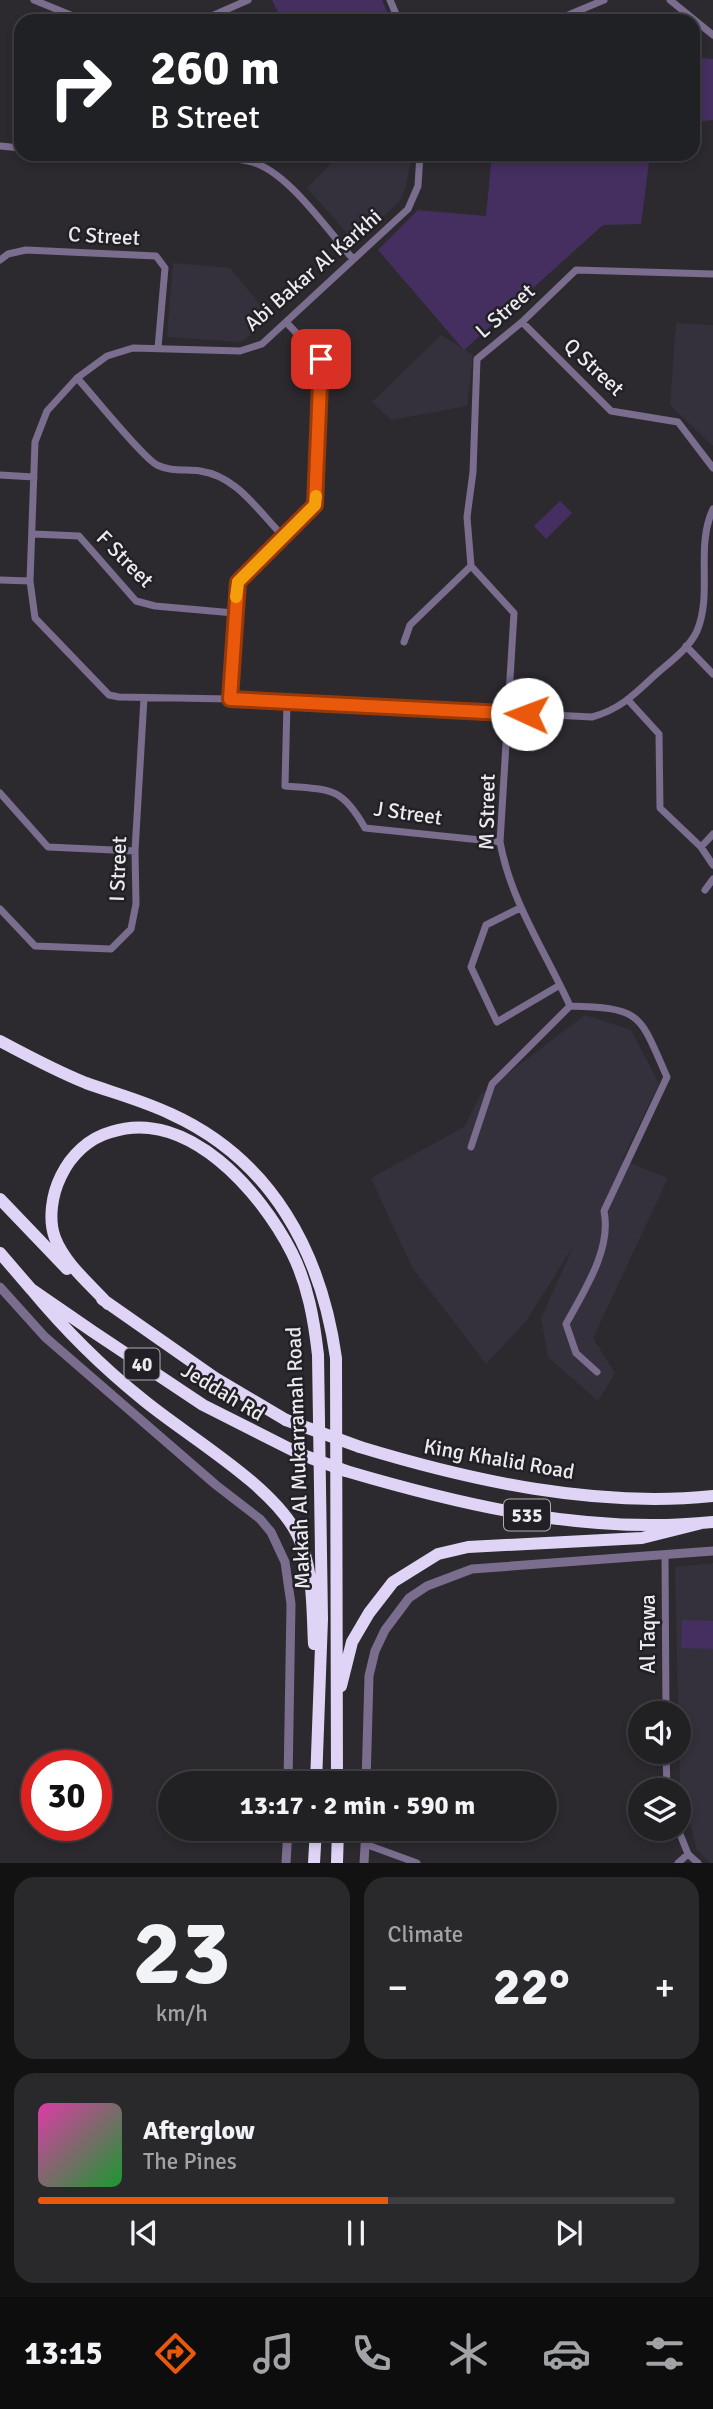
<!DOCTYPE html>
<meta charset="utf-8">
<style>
:root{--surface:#212023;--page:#29282b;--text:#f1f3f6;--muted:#a2a3a6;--line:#3e3e41;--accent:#ea580c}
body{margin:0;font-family:Signika,sans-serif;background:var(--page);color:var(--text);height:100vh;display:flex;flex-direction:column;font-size:26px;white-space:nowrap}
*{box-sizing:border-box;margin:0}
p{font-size:23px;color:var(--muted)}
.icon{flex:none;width:38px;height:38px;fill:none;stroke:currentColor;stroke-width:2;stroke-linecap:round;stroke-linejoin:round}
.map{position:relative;height:1863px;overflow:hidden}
.details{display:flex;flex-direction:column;gap:14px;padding:14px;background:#121213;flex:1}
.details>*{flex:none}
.hud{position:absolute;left:14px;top:14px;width:686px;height:147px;border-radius:21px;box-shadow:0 4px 10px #0003,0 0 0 2px var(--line);background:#202124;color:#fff;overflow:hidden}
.controls{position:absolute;left:628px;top:1701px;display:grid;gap:14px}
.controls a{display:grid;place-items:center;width:63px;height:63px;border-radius:50%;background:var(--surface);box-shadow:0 4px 10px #0003,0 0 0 2px var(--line);font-size:35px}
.speed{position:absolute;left:21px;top:1750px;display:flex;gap:14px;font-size:35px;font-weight:700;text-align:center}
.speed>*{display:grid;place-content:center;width:91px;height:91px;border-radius:50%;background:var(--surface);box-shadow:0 4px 10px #0003,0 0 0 2px var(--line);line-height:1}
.speed .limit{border:10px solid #d22;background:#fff;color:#111}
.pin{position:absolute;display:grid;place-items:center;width:60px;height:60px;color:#fff;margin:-30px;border-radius:14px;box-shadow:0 4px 10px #0006}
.me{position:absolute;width:77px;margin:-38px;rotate:272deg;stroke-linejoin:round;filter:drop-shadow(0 0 5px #0008)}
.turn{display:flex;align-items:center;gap:24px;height:147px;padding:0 21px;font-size:32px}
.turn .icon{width:91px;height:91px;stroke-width:2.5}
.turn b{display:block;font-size:49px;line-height:60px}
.big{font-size:52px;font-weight:700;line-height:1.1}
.details .card{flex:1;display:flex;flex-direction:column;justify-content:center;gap:10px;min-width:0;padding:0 24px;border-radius:21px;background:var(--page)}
.details .dial{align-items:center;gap:0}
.dial b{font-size:91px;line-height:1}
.song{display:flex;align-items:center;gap:21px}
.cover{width:84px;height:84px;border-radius:10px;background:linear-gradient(135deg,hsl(320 70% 55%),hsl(130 70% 35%))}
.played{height:7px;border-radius:4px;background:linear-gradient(90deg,var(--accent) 55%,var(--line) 55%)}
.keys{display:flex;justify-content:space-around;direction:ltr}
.heat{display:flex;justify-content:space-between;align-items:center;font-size:38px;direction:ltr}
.details .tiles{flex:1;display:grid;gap:14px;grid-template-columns:1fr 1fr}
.card:last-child{grid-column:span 2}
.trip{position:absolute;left:158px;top:1771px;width:399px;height:70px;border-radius:35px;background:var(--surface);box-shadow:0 4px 10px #0003,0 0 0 2px var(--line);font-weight:700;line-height:70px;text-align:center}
.tab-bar{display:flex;height:112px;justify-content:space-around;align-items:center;background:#0d0d0e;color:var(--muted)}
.tab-bar .icon{width:49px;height:49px}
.tab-bar .active{color:var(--accent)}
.tab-bar b{font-size:32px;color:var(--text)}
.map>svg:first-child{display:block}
.built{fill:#35313c}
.green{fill:#442f60}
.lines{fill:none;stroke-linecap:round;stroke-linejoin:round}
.minor{stroke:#7a6d8e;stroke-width:7}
.tertiary{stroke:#7a6d8e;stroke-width:9}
.motorway{stroke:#dfd4f5;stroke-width:12}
.motorway-bridge{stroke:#dfd4f5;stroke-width:12}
.route-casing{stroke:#983908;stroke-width:18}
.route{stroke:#ea580c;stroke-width:12}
.slow{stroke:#f59e0b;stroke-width:12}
.labels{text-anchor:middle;stroke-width:5;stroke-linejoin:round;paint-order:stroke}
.shield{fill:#222026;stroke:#afadb1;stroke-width:2}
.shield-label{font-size:19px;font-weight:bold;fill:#ebeaed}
.street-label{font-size:21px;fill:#ebeaed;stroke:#222026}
</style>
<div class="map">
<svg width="713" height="1863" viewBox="0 0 713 1863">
<rect width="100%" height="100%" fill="#2c2a2f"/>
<path class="built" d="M 340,154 L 411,159 L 406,187 L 399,202 L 355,242 L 307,188 Z
M 173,263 L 230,268 L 271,318 L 241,342 L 167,337 Z
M 676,323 L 713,325 L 713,446 L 670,405 Z
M 441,335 L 473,355 L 467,406 L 391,420 L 372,402 Z
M 585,1015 L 631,1030 L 659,1084 L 622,1160 L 668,1178 L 593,1338 L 615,1373 L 598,1401 L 548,1357 L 541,1318 L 575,1243 L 527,1320 L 486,1364 L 412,1267 L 371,1178 L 464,1127 L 481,1094 Z
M 713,1563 L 713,1863 L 710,1863 L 697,1850 L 680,1785 L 675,1567 Z"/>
<path class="green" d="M 272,0 L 382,0 L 391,21 L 282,21 Z
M 702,58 L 713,59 L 713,120 L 693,122 L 693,90 Z
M 492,154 L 544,154 L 547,157 L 555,154 L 650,154 L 641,224 L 603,225 L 464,350 L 378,250 L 418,210 L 486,216 Z
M 560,501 L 572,513 L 546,539 L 534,526 Z
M 682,1620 L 713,1621 L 713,1649 L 681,1648 Z"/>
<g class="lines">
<path class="minor" d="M 34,0 L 73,16 L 205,19 L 248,0
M 390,0 L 399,21
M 670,0 L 713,35
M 554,21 L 604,0
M 0,146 L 21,148
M 145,154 C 179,156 215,154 248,161 C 286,168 328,231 353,259
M 420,154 L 418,186 L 408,209 L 262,344 L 240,351 L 133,348 L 107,356 L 77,378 L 47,411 L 35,442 L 30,581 L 35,618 L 109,695 L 119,697 L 230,699 L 592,717 C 618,710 633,696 653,677 C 667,664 689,649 697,631 C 713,593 695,547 713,509
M 0,260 L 8,254 L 26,250 L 156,256 L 165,268 L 158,348
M 522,322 L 611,411 L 678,422 L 713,468
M 77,378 C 92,394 142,457 157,465 C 171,472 186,469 200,471 C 237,476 258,511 283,536
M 0,475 L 34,477
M 34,534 L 79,536 L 136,601 L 155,606 L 234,613
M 0,580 L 30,581
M 404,642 L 410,625 L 471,566
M 686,646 L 713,674
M 230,699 L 238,582 L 315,505 L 321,359 L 286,322
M 628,700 L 659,734 L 660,808 L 701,847 L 713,865
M 287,702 L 285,786 C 331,790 341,786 365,828 L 500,842
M 0,793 L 48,847 L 135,851
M 701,847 L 713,834
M 705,890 L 713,879
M 520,908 L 486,925 L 471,967 L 497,1022 L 560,985
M 0,909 L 35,946 L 111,949 L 131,929 L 136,904 L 135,851 L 144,698
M 570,1006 C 545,951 511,902 500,842 L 514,613 L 471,566 L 467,517 L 473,472 L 477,359 L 522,322 L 576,270 L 713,274
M 471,1147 L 492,1084 L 570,1006 C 643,1008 639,1014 667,1077 L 604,1211 C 612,1249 584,1291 566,1324 L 576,1353 L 597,1372
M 665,1554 L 666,1713
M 666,1752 L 667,1790
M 678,1829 L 688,1854 L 698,1863
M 365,1844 L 417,1863
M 678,1863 L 688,1854"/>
<path class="tertiary" d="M 0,1287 L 45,1337 L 216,1485 L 260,1519 L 271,1532 L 285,1562 L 291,1604 L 288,1783
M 366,1783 L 369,1676 L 375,1651 L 385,1630 L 409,1598 L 427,1586 L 472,1569 L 713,1551
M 286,1863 L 288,1829
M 364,1863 L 366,1829"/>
<path class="motorway" d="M 0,1041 C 28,1056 56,1071 86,1083 C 114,1093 144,1101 171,1114 C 272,1160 321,1252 336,1358 L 337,1783
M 0,1199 L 67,1269
M 0,1253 L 31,1289 L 92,1331 L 203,1405 L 300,1454
M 31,1289 C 65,1330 100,1365 141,1398 C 185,1435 272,1484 297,1534 C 314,1568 312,1608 314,1644
M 102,1299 L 215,1378 L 286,1420
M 108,1304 C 90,1284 65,1264 55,1238 C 48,1219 52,1194 61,1176 C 71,1155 89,1138 111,1132 C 188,1107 261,1192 292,1253 C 308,1285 314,1320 318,1355 L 322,1619 L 316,1783
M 360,1447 C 472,1481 595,1508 713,1496
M 346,1471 C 465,1506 588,1535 713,1522
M 341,1686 L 352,1642 L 369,1613 L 393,1582 L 438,1554 L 468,1547 L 642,1538 L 702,1523
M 314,1863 L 316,1829
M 337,1863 L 338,1829"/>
<path class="motorway-bridge" d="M 286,1420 L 360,1447
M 300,1454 L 346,1471"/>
</g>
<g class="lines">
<g class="route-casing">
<path id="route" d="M 321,359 L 315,505 L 238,582 L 230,699 L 527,714"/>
</g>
<use href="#route" class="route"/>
<path class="slow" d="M 236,597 L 238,582 L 315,505 L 316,496"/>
</g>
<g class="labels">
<g class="shield">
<rect x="124.5" y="1348.5" width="35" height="31" rx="5"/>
<rect x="504" y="1499.5" width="46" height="31" rx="5"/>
</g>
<g class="shield-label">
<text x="142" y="1371">40</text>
<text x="527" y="1522">535</text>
</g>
<g class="street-label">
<text transform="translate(104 236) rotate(3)" y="7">C Street</text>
<text transform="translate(313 270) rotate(-41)" y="7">Abi Bakar Al Karkhi</text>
<text transform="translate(505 311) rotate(-41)" y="7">L Street</text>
<text transform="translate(594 367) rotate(43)" y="7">Q Street</text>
<text transform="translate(125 559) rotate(45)" y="7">F Street</text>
<text transform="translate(487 812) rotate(-89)" y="7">M Street</text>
<text transform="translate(408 813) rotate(8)" y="7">J Street</text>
<text transform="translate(118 869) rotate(-88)" y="7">I Street</text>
<text transform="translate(223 1392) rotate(31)" y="7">Jeddah Rd</text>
<text transform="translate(298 1458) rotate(-92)" y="7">Makkah Al Mukarramah Road</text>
<text transform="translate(499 1459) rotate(10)" y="7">King Khalid Road</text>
<text transform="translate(648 1634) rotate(-90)" y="7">Al Taqwa</text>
</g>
</g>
</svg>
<div class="controls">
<a><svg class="icon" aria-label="sound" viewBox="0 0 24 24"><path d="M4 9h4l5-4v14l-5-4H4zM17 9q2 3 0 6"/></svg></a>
<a><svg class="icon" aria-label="layers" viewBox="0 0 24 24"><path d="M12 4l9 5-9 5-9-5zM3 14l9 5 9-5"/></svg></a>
</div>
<div class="speed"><div class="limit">30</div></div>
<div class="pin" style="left:321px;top:359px;background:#d93025"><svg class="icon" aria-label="arrive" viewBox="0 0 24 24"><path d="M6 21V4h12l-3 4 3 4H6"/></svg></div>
<svg class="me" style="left:527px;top:714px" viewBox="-20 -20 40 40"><circle r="19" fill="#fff"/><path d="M0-13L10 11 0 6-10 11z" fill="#ea580c"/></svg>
<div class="trip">13:17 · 2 min · 590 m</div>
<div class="hud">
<div class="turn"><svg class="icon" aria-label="right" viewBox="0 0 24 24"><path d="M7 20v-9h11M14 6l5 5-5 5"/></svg><div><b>260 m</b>B Street</div></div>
</div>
</div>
<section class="details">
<div class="tiles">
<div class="card dial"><b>23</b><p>km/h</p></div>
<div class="card"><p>Climate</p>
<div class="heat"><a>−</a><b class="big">22°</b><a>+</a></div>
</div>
<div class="card">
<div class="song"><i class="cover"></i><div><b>Afterglow</b><p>The Pines</p></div></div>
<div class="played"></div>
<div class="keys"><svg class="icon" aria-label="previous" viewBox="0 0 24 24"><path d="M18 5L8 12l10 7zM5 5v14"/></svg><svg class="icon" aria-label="pause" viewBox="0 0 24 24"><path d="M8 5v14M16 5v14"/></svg><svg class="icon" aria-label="next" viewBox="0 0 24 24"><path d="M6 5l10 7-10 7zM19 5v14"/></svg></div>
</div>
</div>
</section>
<nav class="tab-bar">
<b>13:15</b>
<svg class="icon active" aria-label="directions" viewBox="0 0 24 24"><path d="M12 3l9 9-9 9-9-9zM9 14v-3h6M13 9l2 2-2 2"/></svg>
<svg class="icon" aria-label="music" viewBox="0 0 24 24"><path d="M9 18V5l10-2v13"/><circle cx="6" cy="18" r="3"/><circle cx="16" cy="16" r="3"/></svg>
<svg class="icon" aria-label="phone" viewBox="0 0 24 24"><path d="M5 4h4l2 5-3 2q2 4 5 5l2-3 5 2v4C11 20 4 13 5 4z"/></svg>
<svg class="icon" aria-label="climate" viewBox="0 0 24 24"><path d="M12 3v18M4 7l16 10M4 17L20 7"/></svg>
<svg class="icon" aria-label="car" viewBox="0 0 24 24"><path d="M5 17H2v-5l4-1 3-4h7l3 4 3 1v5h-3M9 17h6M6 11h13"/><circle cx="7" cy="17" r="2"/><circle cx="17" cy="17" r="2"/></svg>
<svg class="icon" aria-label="filters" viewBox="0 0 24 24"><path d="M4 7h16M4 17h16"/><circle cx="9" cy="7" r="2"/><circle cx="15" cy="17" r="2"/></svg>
</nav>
